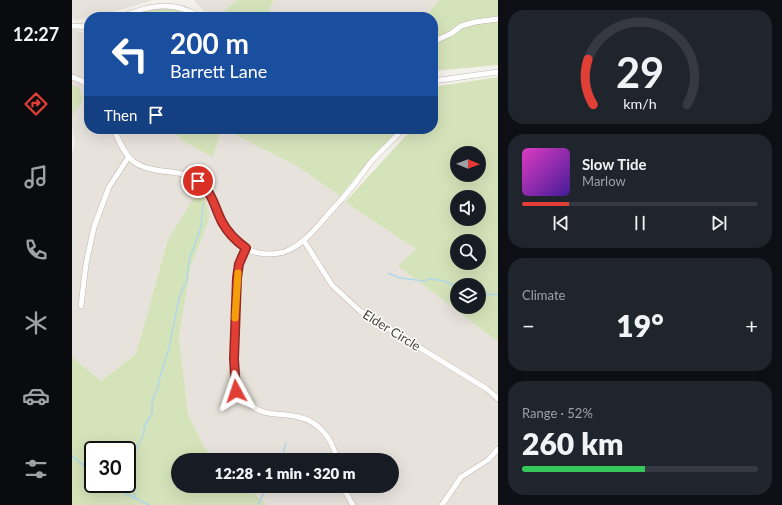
<!DOCTYPE html>
<meta charset="utf-8">
<style>
:root{--surface:#171b24;--page:#20242c;--text:#f1f3f6;--muted:#9ea1a6;--line:#363941;--accent:#e13e36}
body{margin:0;font-family:Lato,sans-serif;background:var(--page);color:var(--text);height:100vh;display:flex;flex-direction:column;font-size:15px;white-space:nowrap}
*{box-sizing:border-box;margin:0}
p{font-size:13px;color:var(--muted)}
.icon{flex:none;width:22px;height:22px;fill:none;stroke:currentColor;stroke-width:2;stroke-linecap:round;stroke-linejoin:round}
.map{position:relative;flex:1;overflow:hidden}
.side{display:flex;flex-direction:column;gap:10px;padding:10px;background:#0d0f14;width:284px}
.side>*{flex:none}
.top-card{position:absolute;left:12px;top:12px;width:354px;height:122px;border-radius:16px;box-shadow:0 4px 16px #0002;background:#1a4fa0;color:#fff;overflow:hidden}
.needle{width:26px;rotate:91deg}
.buttons{position:absolute;left:378px;top:146px;display:grid;gap:8px}
.buttons a{display:grid;place-items:center;width:36px;height:36px;border-radius:50%;background:var(--surface);box-shadow:0 4px 16px #0002;font-size:20px}
.speed{position:absolute;left:12px;top:441px;display:flex;gap:8px;font-size:20px;font-weight:700;text-align:center}
.speed>*{display:grid;place-content:center;width:52px;height:52px;border-radius:50%;background:var(--surface);box-shadow:0 4px 16px #0002;line-height:1}
.speed .limit{border:2px solid #111;border-radius:6px;background:#fff;color:#111}
.pin{position:absolute;display:grid;place-items:center;width:34px;height:34px;color:#fff;margin:-17px;border:2px solid #fff;border-radius:50%;box-shadow:0 1px 4px #0007}
.me{position:absolute;width:44px;margin:-22px;rotate:355deg;stroke-linejoin:round;filter:drop-shadow(0 0 3px #0008)}
.turn{display:flex;align-items:center;gap:14px;height:84px;padding:0 20px;font-size:18px}
.turn .icon{width:52px;height:52px;stroke-width:2.5}
.turn b{display:block;font-size:28px;line-height:34px}
.then{display:flex;align-items:center;height:38px;padding:0 20px;background:#0003;gap:8px;font-size:15px}
.big{font-size:30px;font-weight:800;line-height:1.1}
.side .card{flex:1;display:flex;flex-direction:column;justify-content:center;gap:6px;min-width:0;padding:0 14px;border-radius:16px;background:var(--page)}
.side .dial{align-items:center;gap:0}
.dial svg{height:104px;overflow:visible;fill:none;stroke:var(--line);stroke-width:7;stroke-linecap:round;text-anchor:middle}
.dial text{fill:var(--text);stroke:none}
.song{display:flex;align-items:center;gap:12px}
.cover{width:48px;height:48px;border-radius:6px;background:linear-gradient(135deg,hsl(310 70% 55%),hsl(260 70% 35%))}
.played{height:4px;border-radius:2px;background:linear-gradient(90deg,var(--accent) 20%,var(--line) 20%)}
.keys{display:flex;justify-content:space-around;direction:ltr}
.heat{display:flex;justify-content:space-between;align-items:center;font-size:22px;direction:ltr}
.charge{height:6px;border-radius:3px;background:linear-gradient(90deg,#34c759 52%,var(--line) 0)}
.trip{position:absolute;left:99px;top:453px;width:228px;height:40px;border-radius:20px;background:var(--surface);box-shadow:0 4px 16px #0002;font-weight:800;line-height:40px;text-align:center}
main{display:flex;flex:1;min-height:0}
.dock{display:flex;flex-direction:column;width:72px;justify-content:space-around;align-items:center;background:#090b0e;color:var(--muted)}
.dock .icon{width:28px;height:28px}
.dock .current{color:var(--accent)}
.dock b{font-size:18px;color:var(--text)}
.map>svg:first-child{display:block}
.residential{fill:#e7e2db}
.green{fill:#d5e3ba;fill-rule:evenodd}
.lines{fill:none;stroke-linecap:round;stroke-linejoin:round}
.stream{stroke:#b0d8e9;stroke-width:1.5}
.minor-casing{stroke:#bfb7af;stroke-width:6}
.minor{stroke:#fff;stroke-width:5}
.route-casing{stroke:#922823;stroke-width:10}
.route{stroke:#e13e36;stroke-width:7}
.slow{stroke:#f59e0b;stroke-width:7}
.labels{text-anchor:middle;stroke-width:3;stroke-linejoin:round;paint-order:stroke}
.street-label{font-size:13px;fill:#48413a;stroke:#fff}
</style>
<main>
<nav class="dock">
<b>12:27</b>
<svg class="icon current" aria-label="directions" viewBox="0 0 24 24"><path d="M12 3l9 9-9 9-9-9zM9 14v-3h6M13 9l2 2-2 2"/></svg>
<svg class="icon" aria-label="music" viewBox="0 0 24 24"><path d="M9 18V5l10-2v13"/><circle cx="6" cy="18" r="3"/><circle cx="16" cy="16" r="3"/></svg>
<svg class="icon" aria-label="phone" viewBox="0 0 24 24"><path d="M5 4h4l2 5-3 2q2 4 5 5l2-3 5 2v4C11 20 4 13 5 4z"/></svg>
<svg class="icon" aria-label="climate" viewBox="0 0 24 24"><path d="M12 3v18M4 7l16 10M4 17L20 7"/></svg>
<svg class="icon" aria-label="car" viewBox="0 0 24 24"><path d="M5 17H2v-5l4-1 3-4h7l3 4 3 1v5h-3M9 17h6M6 11h13"/><circle cx="7" cy="17" r="2"/><circle cx="17" cy="17" r="2"/></svg>
<svg class="icon" aria-label="filters" viewBox="0 0 24 24"><path d="M4 7h16M4 17h16"/><circle cx="9" cy="7" r="2"/><circle cx="15" cy="17" r="2"/></svg>
</nav>
<div class="map">
<svg width="426" height="505" viewBox="0 0 426 505">
<rect width="100%" height="100%" fill="#f4f1ec"/>
<path class="residential" d="M 0,0 L 81,0 L 23,17 L 17,17 L 17,18 L 4,20 L 0,18 Z
M 122,0 L 165,0 L 145,17 L 137,17 Z
M 202,0 L 367,0 L 353,17 L 194,17 Z
M 0,29 L 15,34 L 17,55 L 17,129 L 98,129 L 111,141 L 141,156 L 149,129 L 152,129 L 225,166 L 268,196 L 273,202 L 344,249 L 326,266 L 426,342 L 426,505 L 195,505 L 173,486 L 320,486 L 320,460 L 143,460 L 133,448 L 116,414 L 107,336 L 119,266 L 138,217 L 132,195 L 125,193 L 96,239 L 64,354 L 29,381 L 0,357 L 0,153 L 3,144 L 0,127 L 0,116 L 11,100 L 8,88 L 0,85 Z"/>
<path class="green" d="M 165,0 L 202,0 L 194,17 L 145,17 Z
M 367,0 L 426,0 L 426,65 L 361,71 L 361,17 L 353,17 Z
M 98,6 L 111,8 L 124,17 L 60,17 L 80,9 Z
M 426,77 L 426,342 L 326,266 L 344,249 L 273,202 L 340,129 L 361,129 L 361,87 ZM 385,153 L 407,153 L 407,175 L 385,175 ZM 385,197 L 407,197 L 407,219 L 385,219 ZM 385,241 L 407,241 L 407,263 L 385,263 ZM 385,285 L 407,285 L 407,307 L 385,307 Z
M 0,85 L 8,88 L 11,100 L 0,116 Z
M 99,129 L 149,129 L 141,157 L 111,141 Z
M 152,129 L 327,129 L 289,170 L 268,196 L 225,166 Z
M 125,193 L 132,195 L 138,217 L 119,266 L 107,336 L 116,414 L 133,448 L 143,460 L 106,460 L 106,486 L 173,486 L 195,505 L 0,505 L 0,357 L 29,381 L 64,354 L 96,239 ZM 21,450 L 55,450 L 55,484 L 21,484 Z"/>
<g class="lines">
<path class="stream" d="M 316,273 L 328,278 L 337,279 L 351,281 L 359,279 L 372,281 L 379,284 L 385,290
M 407,293 L 426,295
M 0,456 L 21,473
M 209,460 L 214,443
M 34,484 L 77,505
M 63,498 L 61,487 L 58,483 L 58,472 L 61,464 L 62,454 L 72,433 L 72,427 L 80,414 L 80,401 L 86,388 L 86,384 L 97,348 L 107,298 L 115,279 L 117,260 L 129,227 L 131,204
M 186,505 L 195,486"/>
<g class="minor-casing">
<path id="minor" d="M 49,17 C 77,5 102,0 128,17
M 0,26 L 17,27
M 361,42 L 380,33 L 389,26 L 403,22 L 426,19
M 0,77 L 8,80 L 17,85
M 361,81 L 426,72
M 42,129 C 55,162 63,169 99,172 C 110,173 119,175 127,182 C 150,199 144,230 173,248 C 185,255 204,256 217,250 C 232,243 242,230 253,218 C 260,209 268,202 275,193 C 284,183 291,172 299,162 C 309,151 321,140 331,129
M 232,241 L 260,285 L 288,311 L 415,389 L 426,399
M 174,248 C 170,258 166,267 165,277 C 163,293 163,310 163,326 C 162,345 159,370 164,389 C 165,393 168,397 171,399 C 190,418 205,412 227,417 C 248,422 261,440 265,460
M 9,306 L 14,264 L 22,227 L 37,187 L 56,158
M 270,486 L 281,505
M 370,505 L 389,477 L 416,460 L 426,449"/>
</g>
<use href="#minor" class="minor"/>
</g>
<g class="lines">
<g class="route-casing">
<path id="route" d="M 126,181 C 141,193 142,206 150,222 C 156,233 164,241 174,248 L 167,264 L 165,278 L 162,359 L 164,391"/>
</g>
<use href="#route" class="route"/>
<path class="slow" d="M 163,318 L 166,273"/>
</g>
<g class="labels">
<g class="street-label">
<text transform="translate(320 330) rotate(32)" y="5">Elder Circle</text>
</g>
</g>
</svg>
<div class="buttons">
<a><svg class="needle" viewBox="-14 -14 28 28"><path d="M0-13l5 13h-10z" fill="#e53935"/><path d="M0 13l5-13h-10z" fill="#9ea1a6"/></svg></a>
<a><svg class="icon" aria-label="sound" viewBox="0 0 24 24"><path d="M4 9h4l5-4v14l-5-4H4zM17 9q2 3 0 6"/></svg></a>
<a><svg class="icon" aria-label="search" viewBox="0 0 24 24"><circle cx="10" cy="10" r="6"/><path d="M15 15l6 6"/></svg></a>
<a><svg class="icon" aria-label="layers" viewBox="0 0 24 24"><path d="M12 4l9 5-9 5-9-5zM3 14l9 5 9-5"/></svg></a>
</div>
<div class="speed"><div class="limit">30</div></div>
<div class="pin" style="left:126px;top:181px;background:#d93025"><svg class="icon" aria-label="arrive" viewBox="0 0 24 24"><path d="M6 21V4h12l-3 4 3 4H6"/></svg></div>
<svg class="me" style="left:164px;top:391px" viewBox="-20 -20 40 40"><path d="M0-17L14 15 0 8-14 15z" fill="#e13e36" stroke="#fff" stroke-width="4"/></svg>
<div class="trip">12:28 · 1 min · 320 m</div>
<div class="top-card">
<div class="turn"><svg class="icon" aria-label="left" viewBox="0 0 24 24"><path d="M17 20v-9H6M10 6l-5 5 5 5"/></svg><div><b>200 m</b>Barrett Lane</div></div>
<div class="then">Then<svg class="icon" aria-label="arrive" viewBox="0 0 24 24"><path d="M6 21V4h12l-3 4 3 4H6"/></svg></div>
</div>
</div>
<section class="side">
<div class="card dial"><svg viewBox="0 0 100 80">
<path d="M14 69A42 42 0 1 1 86 69"/>
<path d="M14 69A42 42 0 0 1 10 34" stroke="#e13e36"/>
<text x="50" y="56" font-size="32" font-weight="700">29</text>
<text x="50" y="72" font-size="11">km/h</text>
</svg></div>
<div class="card">
<div class="song"><i class="cover"></i><div><b>Slow Tide</b><p>Marlow</p></div></div>
<div class="played"></div>
<div class="keys"><svg class="icon" aria-label="previous" viewBox="0 0 24 24"><path d="M18 5L8 12l10 7zM5 5v14"/></svg><svg class="icon" aria-label="pause" viewBox="0 0 24 24"><path d="M8 5v14M16 5v14"/></svg><svg class="icon" aria-label="next" viewBox="0 0 24 24"><path d="M6 5l10 7-10 7zM19 5v14"/></svg></div>
</div>
<div class="card"><p>Climate</p>
<div class="heat"><a>−</a><b class="big">19°</b><a>+</a></div>
</div>
<div class="card"><p>Range · 52%</p><b class="big">260 km</b><div class="charge"></div></div>
</section>
</main>
